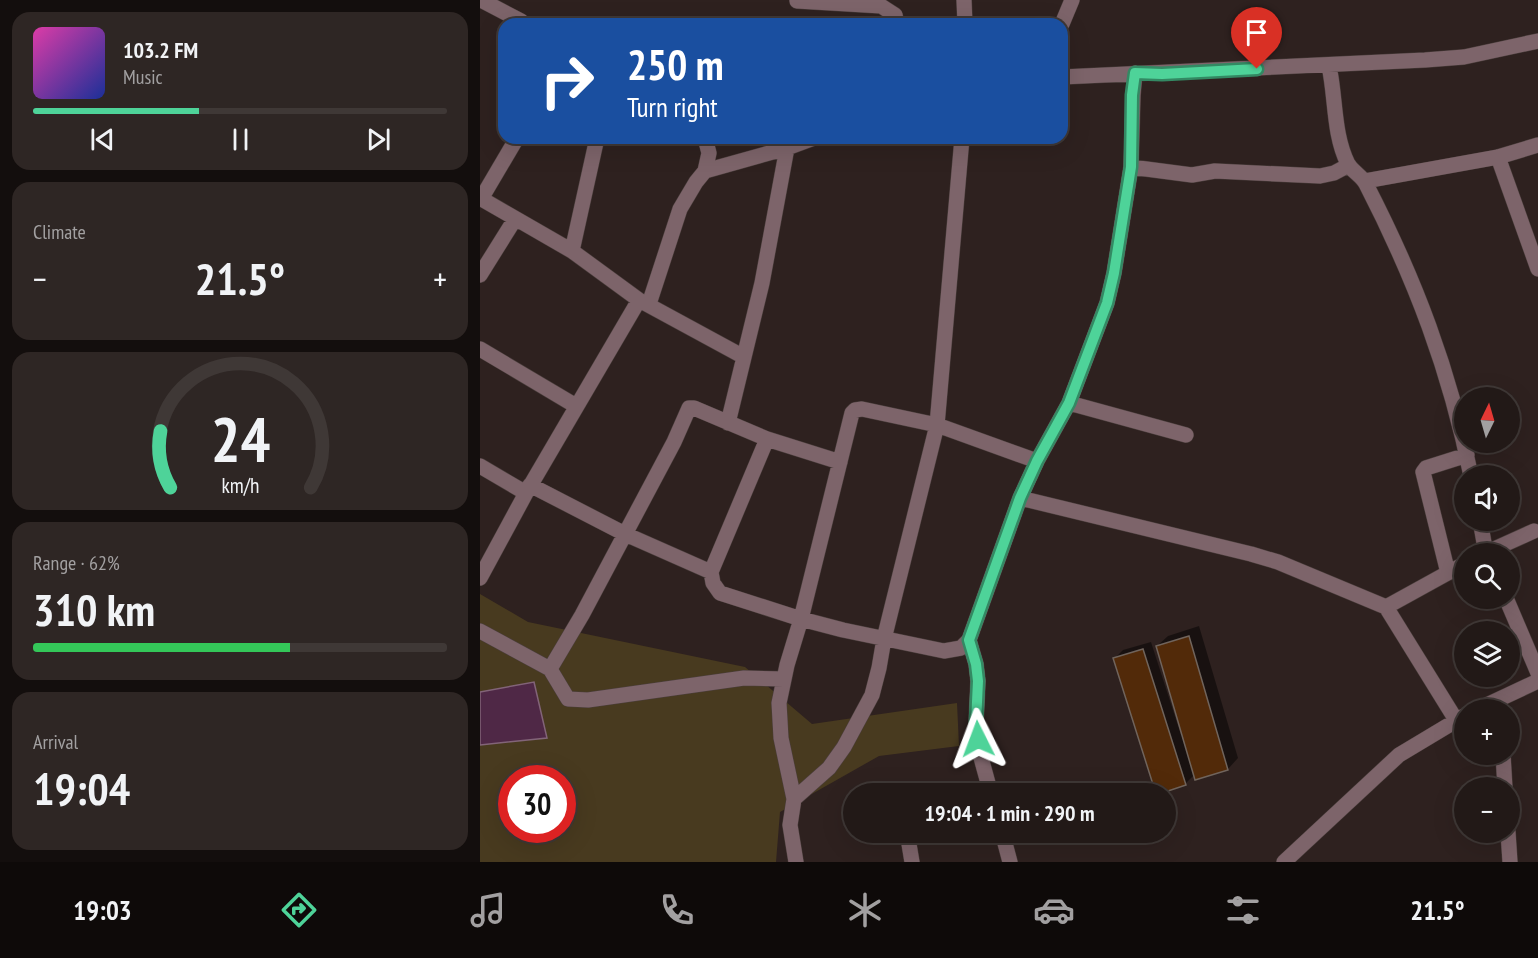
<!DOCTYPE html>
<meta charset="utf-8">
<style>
:root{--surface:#221917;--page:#2e2624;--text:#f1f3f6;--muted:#a2a0a1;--line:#3f3836;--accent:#4ed399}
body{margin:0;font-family:"PT Sans Narrow",sans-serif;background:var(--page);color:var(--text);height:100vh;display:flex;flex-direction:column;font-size:22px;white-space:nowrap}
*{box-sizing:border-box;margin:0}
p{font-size:20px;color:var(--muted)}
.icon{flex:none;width:33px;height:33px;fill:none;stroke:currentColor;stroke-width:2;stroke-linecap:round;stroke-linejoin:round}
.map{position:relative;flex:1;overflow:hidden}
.details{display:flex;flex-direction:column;gap:12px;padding:12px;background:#130e0d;width:480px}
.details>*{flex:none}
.top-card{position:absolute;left:18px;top:18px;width:570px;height:126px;border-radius:18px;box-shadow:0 6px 24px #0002,0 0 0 2px var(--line);background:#1a4fa0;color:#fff;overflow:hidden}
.needle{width:39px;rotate:5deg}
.tools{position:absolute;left:974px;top:387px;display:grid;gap:12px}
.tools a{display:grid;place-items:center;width:66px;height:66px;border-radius:50%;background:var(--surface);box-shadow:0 6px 24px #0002,0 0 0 2px var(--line);font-size:30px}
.speed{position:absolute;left:18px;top:765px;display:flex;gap:12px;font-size:30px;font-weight:700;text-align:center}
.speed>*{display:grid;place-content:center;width:78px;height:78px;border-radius:50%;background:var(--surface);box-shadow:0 6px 24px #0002,0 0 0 2px var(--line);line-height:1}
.speed .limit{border:9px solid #d22;background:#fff;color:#111}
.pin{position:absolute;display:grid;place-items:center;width:51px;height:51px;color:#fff;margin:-62px -26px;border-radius:50% 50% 50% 0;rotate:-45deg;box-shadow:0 0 6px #0007}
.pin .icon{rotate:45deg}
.me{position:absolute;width:66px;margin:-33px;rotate:357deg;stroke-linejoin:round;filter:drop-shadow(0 0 4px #0008)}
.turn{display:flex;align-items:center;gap:21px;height:126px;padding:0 30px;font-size:27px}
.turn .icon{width:78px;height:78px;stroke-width:2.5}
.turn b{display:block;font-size:42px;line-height:51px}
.big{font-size:45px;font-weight:800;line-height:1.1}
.details .tile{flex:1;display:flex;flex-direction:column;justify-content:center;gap:9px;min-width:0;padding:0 21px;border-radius:18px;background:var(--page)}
.details .dial{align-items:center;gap:0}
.dial svg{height:156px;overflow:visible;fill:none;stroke:var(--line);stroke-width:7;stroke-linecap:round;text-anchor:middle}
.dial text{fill:var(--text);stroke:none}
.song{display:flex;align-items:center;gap:18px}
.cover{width:72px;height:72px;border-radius:9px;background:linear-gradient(135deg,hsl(320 70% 55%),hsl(230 70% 35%))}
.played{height:6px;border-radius:3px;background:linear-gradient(90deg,var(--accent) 40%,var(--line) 40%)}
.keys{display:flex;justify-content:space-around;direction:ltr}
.heat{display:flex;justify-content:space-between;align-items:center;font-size:33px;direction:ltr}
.charge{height:9px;border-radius:4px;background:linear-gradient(90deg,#34c759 62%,var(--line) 0)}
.trip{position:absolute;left:363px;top:783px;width:333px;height:60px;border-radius:30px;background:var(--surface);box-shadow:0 6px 24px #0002,0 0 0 2px var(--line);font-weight:800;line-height:60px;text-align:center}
.tabs{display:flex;height:96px;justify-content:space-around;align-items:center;background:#0e0a09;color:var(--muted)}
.tabs .icon{width:42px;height:42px}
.tabs .current{color:var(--accent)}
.tabs b{font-size:27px;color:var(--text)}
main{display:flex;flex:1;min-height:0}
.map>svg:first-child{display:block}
.green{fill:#483a1f;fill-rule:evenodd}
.water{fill:#4f2846;stroke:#826478;stroke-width:1.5}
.shadow{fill:#0007}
.building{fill:#522a09;stroke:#70645c;stroke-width:1.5}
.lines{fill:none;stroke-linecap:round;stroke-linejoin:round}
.street-casing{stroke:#4a3e3c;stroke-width:16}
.street{stroke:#7d646a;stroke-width:15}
.route-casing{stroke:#338963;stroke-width:15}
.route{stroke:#4ed399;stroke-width:10}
</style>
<main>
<section class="details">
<div class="tile">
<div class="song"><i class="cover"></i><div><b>103.2 FM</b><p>Music</p></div></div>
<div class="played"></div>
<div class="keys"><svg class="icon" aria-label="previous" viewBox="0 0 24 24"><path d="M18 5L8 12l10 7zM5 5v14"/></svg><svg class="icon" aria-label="pause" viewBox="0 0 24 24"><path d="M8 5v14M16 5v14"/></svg><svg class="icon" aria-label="next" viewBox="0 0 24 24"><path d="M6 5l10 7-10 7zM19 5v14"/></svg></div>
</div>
<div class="tile"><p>Climate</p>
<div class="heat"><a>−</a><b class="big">21.5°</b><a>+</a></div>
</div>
<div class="tile dial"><svg viewBox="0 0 100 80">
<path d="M14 69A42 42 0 1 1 86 69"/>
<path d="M14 69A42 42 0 0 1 9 40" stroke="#4ed399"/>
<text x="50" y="56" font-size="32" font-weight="700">24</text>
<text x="50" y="72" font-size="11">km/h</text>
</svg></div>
<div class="tile"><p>Range · 62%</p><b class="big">310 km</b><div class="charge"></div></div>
<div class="tile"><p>Arrival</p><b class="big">19:04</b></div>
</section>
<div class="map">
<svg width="1058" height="862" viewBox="0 0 1058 862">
<rect width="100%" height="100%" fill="#2e211f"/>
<path class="green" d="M 0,594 L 48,622 L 265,667 L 332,724 L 477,703 L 479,746 L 399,756 L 300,812 L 296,862 L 0,862 ZM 32,778 L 82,778 L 82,830 L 32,830 Z"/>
<path class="water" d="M 54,682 L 67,738 L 0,745 L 0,692 Z"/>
<path class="shadow" d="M 719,626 L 758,758 L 748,769 L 716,778 L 715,774 L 705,784 L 635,658 L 643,650 L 671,642 L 701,735 L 703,734 L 677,646 L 688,636 Z"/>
<path class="building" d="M 709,636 L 748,770 L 715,780 L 676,646 Z
M 663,649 L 706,785 L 679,794 L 676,794 L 633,658 Z"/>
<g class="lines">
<g class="street-casing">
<path id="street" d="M 1,0 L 41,21 L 43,24
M 484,0 L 485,24
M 317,1 L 401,6 L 415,15 L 417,24
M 582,24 L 592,0
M 849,66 C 856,98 853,134 868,164 C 873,172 882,176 886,184 C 935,279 970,371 991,476
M 582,77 L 945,60 L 984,57 L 1058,41
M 225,138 L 229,153 L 225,171
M 1018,157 L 1058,269
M 651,167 L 712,175 L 735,171 L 840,176 L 854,173 L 869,165
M 885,181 L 1018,157 L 1058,145
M 0,198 L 92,251 L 159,300 L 264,357
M 1,199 L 37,138
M 92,251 L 117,138
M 0,275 L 35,219
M 169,304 L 200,209 L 216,182 L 225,171 L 307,148 L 334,138
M 0,349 L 96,406
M 589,403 L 706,435
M 248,423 L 282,283 L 307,148
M 287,439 L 231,572 L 233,583 L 240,593 L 321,619 L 363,630 L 464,651 L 481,648 L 489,640 L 540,498 L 557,461 L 589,403 L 627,303 L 634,273 L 651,167 L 653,95 L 655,73
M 0,466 L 46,493
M 50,485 L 145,534 L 231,572
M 540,498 L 771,554 L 798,562 L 906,607 L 976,720
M 1000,520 L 1006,554
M 1003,554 L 1054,531
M 968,573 L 943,472 L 946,468 L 987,455
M 0,578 L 46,493 L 159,300
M 1026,598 L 1058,673
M 906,607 L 984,564
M 0,631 L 70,669 L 88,699 L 108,700 L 264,678 L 304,679
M 489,640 L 496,664 L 498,681 L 496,724 L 500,754 L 511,794
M 70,669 L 102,615 L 194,442 L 209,408 L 214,408 L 287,439 L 360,462
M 996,710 L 1058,681
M 1023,754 L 1025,788
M 314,799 L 349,768 L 364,747 L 392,695 L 399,668 L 404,639 L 457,425 L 482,138
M 427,832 L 432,862
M 522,832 L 530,862
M 1028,832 L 1030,862
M 316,862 L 310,825 L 314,799 L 301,738 L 299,703 L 307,665 L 321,619 L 372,413 L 375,410 L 382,409 L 457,425 L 557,461
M 804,862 L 919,755 L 984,716"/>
</g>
<use href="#street" class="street"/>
</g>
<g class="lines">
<g class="route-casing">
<path id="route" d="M 498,739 L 496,723 L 498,681 L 496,664 L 489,640 L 540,498 L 557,461 L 589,403 L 627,303 L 634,273 L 651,167 L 652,95 L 655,73 L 682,74 L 777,69"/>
</g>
<use href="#route" class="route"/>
</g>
</svg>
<div class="tools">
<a><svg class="needle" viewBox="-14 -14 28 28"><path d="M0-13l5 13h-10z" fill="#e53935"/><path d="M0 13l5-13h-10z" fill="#a2a0a1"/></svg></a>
<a><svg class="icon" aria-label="sound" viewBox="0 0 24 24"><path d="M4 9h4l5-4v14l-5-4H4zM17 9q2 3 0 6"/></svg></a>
<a><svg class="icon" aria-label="search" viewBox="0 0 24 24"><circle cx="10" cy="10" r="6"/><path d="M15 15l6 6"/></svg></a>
<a><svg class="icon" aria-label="layers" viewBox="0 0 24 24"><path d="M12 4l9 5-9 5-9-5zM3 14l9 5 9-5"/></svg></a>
<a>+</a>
<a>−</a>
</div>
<div class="speed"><div class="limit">30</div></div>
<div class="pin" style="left:777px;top:69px;background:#d93025"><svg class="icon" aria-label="arrive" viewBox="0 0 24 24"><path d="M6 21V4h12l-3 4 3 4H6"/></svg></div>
<svg class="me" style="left:498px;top:739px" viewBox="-20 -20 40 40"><path d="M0-17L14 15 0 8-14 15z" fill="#4ed399" stroke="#fff" stroke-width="4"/></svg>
<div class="trip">19:04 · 1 min · 290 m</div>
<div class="top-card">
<div class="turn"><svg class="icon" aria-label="right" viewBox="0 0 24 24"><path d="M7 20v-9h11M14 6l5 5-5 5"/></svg><div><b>250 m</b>Turn right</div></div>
</div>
</div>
</main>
<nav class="tabs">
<b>19:03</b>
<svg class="icon current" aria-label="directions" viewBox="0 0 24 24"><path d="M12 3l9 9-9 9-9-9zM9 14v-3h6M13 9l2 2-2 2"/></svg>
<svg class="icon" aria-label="music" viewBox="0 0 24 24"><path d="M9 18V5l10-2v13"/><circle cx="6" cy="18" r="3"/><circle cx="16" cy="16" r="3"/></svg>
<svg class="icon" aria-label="phone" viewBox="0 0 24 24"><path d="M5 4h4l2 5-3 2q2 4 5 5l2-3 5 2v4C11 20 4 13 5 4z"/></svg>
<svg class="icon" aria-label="climate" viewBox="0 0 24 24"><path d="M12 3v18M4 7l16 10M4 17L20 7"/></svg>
<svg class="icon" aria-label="car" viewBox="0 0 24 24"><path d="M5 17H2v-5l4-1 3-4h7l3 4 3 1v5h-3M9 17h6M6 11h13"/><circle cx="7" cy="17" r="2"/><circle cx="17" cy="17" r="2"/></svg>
<svg class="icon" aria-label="filters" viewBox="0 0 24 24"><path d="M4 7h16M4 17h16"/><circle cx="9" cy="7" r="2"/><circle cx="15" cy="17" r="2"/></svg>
<b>21.5°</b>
</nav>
